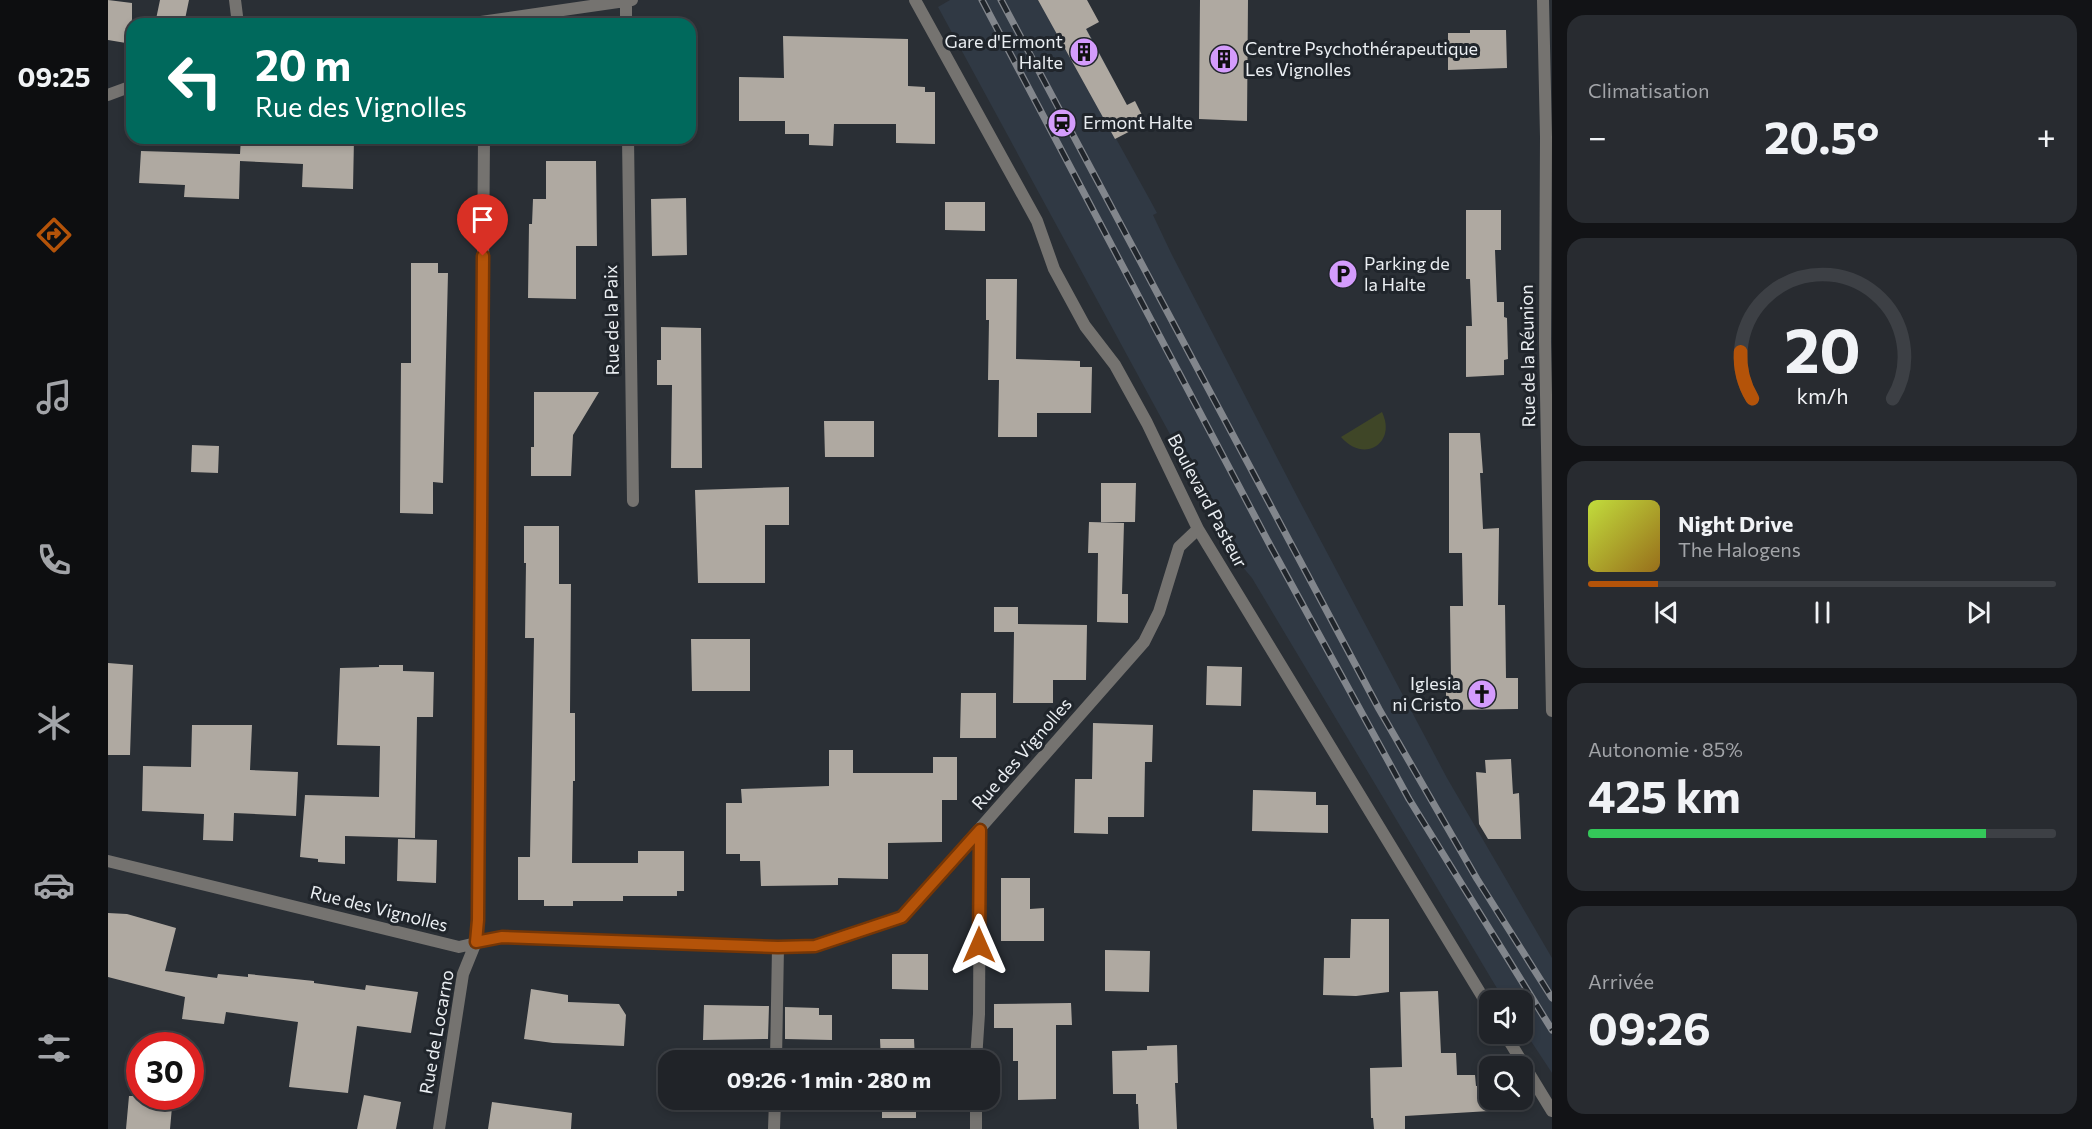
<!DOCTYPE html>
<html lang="fr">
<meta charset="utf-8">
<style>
:root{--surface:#202328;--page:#282b30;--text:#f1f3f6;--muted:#a2a4a8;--line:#3d4045;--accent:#b45309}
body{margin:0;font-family:Commissioner,sans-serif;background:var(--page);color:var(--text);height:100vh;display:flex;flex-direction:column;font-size:22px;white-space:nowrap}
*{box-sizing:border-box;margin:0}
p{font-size:20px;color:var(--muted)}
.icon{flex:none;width:33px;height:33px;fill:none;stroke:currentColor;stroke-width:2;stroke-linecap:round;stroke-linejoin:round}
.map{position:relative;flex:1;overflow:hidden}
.drawer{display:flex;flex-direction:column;gap:15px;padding:15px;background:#121316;width:540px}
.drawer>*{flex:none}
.top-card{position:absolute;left:18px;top:18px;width:570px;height:126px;border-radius:18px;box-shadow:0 3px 9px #0003,0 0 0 2px var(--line);background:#00695c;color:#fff;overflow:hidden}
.fabs{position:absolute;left:1371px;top:990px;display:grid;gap:12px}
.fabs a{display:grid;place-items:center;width:54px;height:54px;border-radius:12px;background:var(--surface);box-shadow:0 3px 9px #0003,0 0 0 2px var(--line);font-size:30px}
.speed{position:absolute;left:18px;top:1032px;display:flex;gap:12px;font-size:30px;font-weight:700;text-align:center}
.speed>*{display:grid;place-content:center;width:78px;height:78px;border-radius:50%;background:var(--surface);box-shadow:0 3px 9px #0003,0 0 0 2px var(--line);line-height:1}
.speed .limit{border:9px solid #d22;background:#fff;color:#111}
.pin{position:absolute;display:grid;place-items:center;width:51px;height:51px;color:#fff;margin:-62px -26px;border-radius:50% 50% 50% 0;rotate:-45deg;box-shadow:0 0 6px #0007}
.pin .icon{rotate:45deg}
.me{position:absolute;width:66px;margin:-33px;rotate:0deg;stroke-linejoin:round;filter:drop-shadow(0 0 4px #0008)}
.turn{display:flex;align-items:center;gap:21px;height:126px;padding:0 30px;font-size:27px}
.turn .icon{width:78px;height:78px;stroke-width:2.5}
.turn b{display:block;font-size:42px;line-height:51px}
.big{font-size:45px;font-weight:700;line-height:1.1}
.drawer .card{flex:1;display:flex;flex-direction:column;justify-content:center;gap:9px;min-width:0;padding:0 21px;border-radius:18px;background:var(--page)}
.drawer .dial{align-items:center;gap:0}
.dial svg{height:156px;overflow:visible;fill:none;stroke:var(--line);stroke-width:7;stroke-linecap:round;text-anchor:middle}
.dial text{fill:var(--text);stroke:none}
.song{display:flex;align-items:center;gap:18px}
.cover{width:72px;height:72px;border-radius:9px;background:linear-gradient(135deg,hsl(70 70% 55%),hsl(40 70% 35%))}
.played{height:6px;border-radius:3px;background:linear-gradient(90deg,var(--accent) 15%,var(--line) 15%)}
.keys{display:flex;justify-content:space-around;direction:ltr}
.heat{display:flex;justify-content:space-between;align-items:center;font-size:33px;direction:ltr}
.charge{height:9px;border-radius:4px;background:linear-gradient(90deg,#34c759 85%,var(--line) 0)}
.trip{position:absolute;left:550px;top:1050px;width:342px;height:60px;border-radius:18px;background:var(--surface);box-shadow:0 3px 9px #0003,0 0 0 2px var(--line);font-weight:700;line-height:60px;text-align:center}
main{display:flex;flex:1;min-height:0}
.menu{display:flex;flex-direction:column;width:108px;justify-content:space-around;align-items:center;background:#0d0e10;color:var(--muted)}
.menu .icon{width:42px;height:42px}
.menu .current{color:var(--accent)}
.menu b{font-size:27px;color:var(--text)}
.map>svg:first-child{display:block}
.built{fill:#303944}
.green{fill:#3f4627}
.building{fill:#afa9a1}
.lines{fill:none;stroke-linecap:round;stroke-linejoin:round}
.minor{stroke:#757370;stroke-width:12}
.rail-casing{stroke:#82868c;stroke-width:7}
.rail{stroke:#20252b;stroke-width:4.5;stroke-dasharray:14;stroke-linecap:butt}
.route-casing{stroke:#753606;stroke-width:15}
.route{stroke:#b45309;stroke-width:10}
.labels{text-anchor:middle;stroke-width:6;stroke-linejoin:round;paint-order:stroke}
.poi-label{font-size:18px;fill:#eaeef2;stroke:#20252b;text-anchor:start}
.street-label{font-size:18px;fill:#eaeef2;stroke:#20252b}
</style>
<main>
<nav class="menu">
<b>09:25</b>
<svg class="icon current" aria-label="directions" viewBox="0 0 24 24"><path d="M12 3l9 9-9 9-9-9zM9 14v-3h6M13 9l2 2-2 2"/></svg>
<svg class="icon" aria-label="music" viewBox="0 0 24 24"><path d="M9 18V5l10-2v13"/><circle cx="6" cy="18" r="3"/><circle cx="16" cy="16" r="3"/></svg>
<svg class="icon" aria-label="phone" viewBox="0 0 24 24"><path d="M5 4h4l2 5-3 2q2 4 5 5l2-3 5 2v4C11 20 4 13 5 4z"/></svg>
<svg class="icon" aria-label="climate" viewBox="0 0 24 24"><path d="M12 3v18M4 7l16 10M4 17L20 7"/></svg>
<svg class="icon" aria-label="car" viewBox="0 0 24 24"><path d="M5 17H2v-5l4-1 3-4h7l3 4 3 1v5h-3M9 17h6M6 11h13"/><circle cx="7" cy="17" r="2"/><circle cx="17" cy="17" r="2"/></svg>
<svg class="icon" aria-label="filters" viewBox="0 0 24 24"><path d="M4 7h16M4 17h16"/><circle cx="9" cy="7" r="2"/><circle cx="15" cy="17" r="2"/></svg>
</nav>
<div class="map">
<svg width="1444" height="1129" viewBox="0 0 1444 1129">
<rect width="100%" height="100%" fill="#2a2f35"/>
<path class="built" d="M 842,0 L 979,0 L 979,29 L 1008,84 L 985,97 L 1042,200 L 1049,213 L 1045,215 L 1063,253 L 1190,498 L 1339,778 L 1444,958 L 1444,1073 L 1415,1029 L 1414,1000 L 1396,1000 L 1144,578 L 1133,565 L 830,7 Z"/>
<path class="green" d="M 1274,412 C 1289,443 1256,464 1233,437 Z"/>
<path class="building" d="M 0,0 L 24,3 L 24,44 L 0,40 Z
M 52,0 L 81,0 L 76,24 L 47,24 Z
M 930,0 L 979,0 L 991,22 L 978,29 L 1019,105 L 1027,101 L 1038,123 L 1007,139 Z
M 1092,0 L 1140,0 L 1139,121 L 1091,119 Z
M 1362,30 L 1398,30 L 1399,68 L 1340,70 L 1340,33 L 1362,33 Z
M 675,36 L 800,39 L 800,86 L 817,87 L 817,92 L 827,92 L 827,144 L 788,143 L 788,124 L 726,124 L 725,146 L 701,145 L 701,134 L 677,134 L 677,121 L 631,121 L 631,77 L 676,78 Z
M 133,138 L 246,138 L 245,189 L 194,187 L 195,164 L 132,161 L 131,199 L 76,197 L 77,185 L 31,183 L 33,151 L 132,154 Z
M 438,161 L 488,161 L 489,246 L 468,246 L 468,299 L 420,298 L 421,224 L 424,224 L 425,199 L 438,199 Z
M 578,198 L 579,255 L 544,256 L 543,199 Z
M 837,202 L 877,202 L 877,231 L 837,230 Z
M 1358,210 L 1393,210 L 1393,250 L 1387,250 L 1389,302 L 1396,302 L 1396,317 L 1399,318 L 1400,359 L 1396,360 L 1396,375 L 1358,377 L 1358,326 L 1364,326 L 1362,279 L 1358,279 Z
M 303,263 L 330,263 L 330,273 L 340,273 L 335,483 L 325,482 L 325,514 L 292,513 L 293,363 L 303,363 Z
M 878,279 L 909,279 L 908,359 L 972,361 L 972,367 L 984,367 L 983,413 L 929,413 L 929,437 L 890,437 L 891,380 L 880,380 L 881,320 L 878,320 Z
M 553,327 L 593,328 L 594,468 L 563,468 L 564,385 L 549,385 L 549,360 L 553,360 Z
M 426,392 L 491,392 L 465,435 L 463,476 L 423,476 L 423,447 L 426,447 Z
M 716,421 L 766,421 L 766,457 L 717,457 Z
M 1341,433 L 1372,433 L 1375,473 L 1372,473 L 1375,529 L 1391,528 L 1390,605 L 1397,605 L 1398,678 L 1410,678 L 1410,709 L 1338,710 L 1338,679 L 1343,679 L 1342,606 L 1355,606 L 1354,553 L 1341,553 Z
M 84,445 L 111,446 L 110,473 L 83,472 Z
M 993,483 L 1028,483 L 1027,522 L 993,522 Z
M 681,487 L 681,525 L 657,525 L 657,583 L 590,583 L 587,490 Z
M 981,522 L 1016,523 L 1014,594 L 1020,594 L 1020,623 L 989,622 L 990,553 L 980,553 Z
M 416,526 L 451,526 L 451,584 L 463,584 L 462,713 L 467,713 L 467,781 L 465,781 L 464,863 L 530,863 L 530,851 L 576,851 L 576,891 L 569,891 L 569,896 L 515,896 L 515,901 L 465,901 L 465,906 L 436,906 L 436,900 L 410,900 L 410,857 L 422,857 L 426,638 L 417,638 L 418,563 L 416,563 Z
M 886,607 L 910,607 L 910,624 L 979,625 L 978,680 L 945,680 L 945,703 L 905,703 L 906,632 L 886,632 Z
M 583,639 L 642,639 L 642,691 L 584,691 Z
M 0,663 L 25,665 L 22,755 L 0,755 Z
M 271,665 L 295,665 L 295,671 L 326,672 L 325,717 L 309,717 L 307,838 L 237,836 L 237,864 L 210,862 L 210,859 L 192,857 L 197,795 L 271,797 L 272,746 L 229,745 L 232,668 L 271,667 Z
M 1099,666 L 1134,667 L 1133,706 L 1098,705 Z
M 853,693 L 888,693 L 888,738 L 852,738 Z
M 985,723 L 1045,725 L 1044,762 L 1037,762 L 1036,817 L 1000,817 L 1000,834 L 966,833 L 967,779 L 984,779 Z
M 84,725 L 144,725 L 142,770 L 190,772 L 188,816 L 126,813 L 125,841 L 95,840 L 96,814 L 34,811 L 35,766 L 83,767 Z
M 721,750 L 745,750 L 745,773 L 825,773 L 825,757 L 849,757 L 849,800 L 834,800 L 834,842 L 780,843 L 780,879 L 730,878 L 730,885 L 653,886 L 652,861 L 632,861 L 632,854 L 618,854 L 618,803 L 634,803 L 633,789 L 721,786 Z
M 1403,759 L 1405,794 L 1411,793 L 1413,839 L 1380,839 L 1371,824 L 1368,772 L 1378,773 L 1377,760 Z
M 1145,790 L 1208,792 L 1208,805 L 1220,805 L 1220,833 L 1144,831 Z
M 290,839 L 329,840 L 328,883 L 289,881 Z
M 893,878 L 922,878 L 922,909 L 936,908 L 936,941 L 893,941 Z
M 0,913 L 19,914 L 68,928 L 57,971 L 109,978 L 110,974 L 140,977 L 140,974 L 206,981 L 206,983 L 257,990 L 258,985 L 310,992 L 303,1033 L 249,1026 L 240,1093 L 181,1087 L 190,1022 L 118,1012 L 116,1024 L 74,1019 L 77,997 L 0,977 Z
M 1243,919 L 1281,919 L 1281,992 L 1248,996 L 1215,995 L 1216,958 L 1242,958 Z
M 997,950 L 1042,951 L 1041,992 L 997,991 Z
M 784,954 L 820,954 L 820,990 L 784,989 Z
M 423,989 L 460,995 L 460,1002 L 511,1004 L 518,1015 L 516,1046 L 445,1043 L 416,1039 Z
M 1330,991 L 1333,1053 L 1348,1053 L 1349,1075 L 1367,1075 L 1368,1086 L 1382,1085 L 1382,1111 L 1297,1116 L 1297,1129 L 1266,1129 L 1265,1118 L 1263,1118 L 1262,1068 L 1294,1067 L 1292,992 Z
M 963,1003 L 964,1025 L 948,1025 L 948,1099 L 910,1100 L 910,1061 L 905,1061 L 905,1028 L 886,1028 L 886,1004 Z
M 596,1005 L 661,1006 L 660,1039 L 595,1040 Z
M 677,1007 L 711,1008 L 711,1015 L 724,1015 L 724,1040 L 677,1039 Z
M 772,1039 L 806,1039 L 807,1060 L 773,1060 Z
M 1069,1045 L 1070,1083 L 1067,1083 L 1069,1129 L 1031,1129 L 1030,1104 L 1028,1104 L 1028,1094 L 1005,1094 L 1004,1051 L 1039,1050 L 1039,1046 Z
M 256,1095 L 293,1102 L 288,1129 L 249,1129 Z
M 21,1096 L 65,1096 L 62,1129 L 18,1129 Z
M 774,1100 L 808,1100 L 808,1118 L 774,1118 Z
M 384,1102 L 464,1113 L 463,1129 L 380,1129 Z"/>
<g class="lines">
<path class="minor" d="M 127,0 L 130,24
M 807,0 L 929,221 L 946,269 L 977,326 L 1007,365 L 1039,423 L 1090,529 L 1382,1009
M 1435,0 L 1438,137 L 1437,342 L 1444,711
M 518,1 L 518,24
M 359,24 L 524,0
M 0,95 L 24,86
M 520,138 L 525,501
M 0,861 L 351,947 L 394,937 L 670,947 L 707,946 L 794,917 L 1036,642 L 1051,612 L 1071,547 L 1090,529
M 1397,1034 L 1444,1111
M 668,1060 L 670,947
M 868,1060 L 871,1014 L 872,829
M 868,1100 L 868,1129
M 331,1129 L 355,974 L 368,942 L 370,920 L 376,138
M 666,1129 L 667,1100"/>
<g class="rail-casing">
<path id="rail" d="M 874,0 L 1163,547 L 1301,799 L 1444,1030
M 893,0 L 1271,709 L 1369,879 L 1444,998"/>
</g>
<use href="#rail" class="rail"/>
</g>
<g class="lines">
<g class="route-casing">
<path id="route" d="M 375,256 L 370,920 L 368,942 L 394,937 L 670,947 L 707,946 L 794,917 L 872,830 L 871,945"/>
</g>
<use href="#route" class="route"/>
</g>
<defs>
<g id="building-disc" transform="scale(1.5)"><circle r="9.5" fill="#d49cfc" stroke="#20252b"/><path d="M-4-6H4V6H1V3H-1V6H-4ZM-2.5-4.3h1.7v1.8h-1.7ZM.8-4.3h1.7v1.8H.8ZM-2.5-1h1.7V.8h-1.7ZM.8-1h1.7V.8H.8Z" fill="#111"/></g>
<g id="station-disc" transform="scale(1.5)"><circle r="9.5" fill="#d49cfc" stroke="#20252b"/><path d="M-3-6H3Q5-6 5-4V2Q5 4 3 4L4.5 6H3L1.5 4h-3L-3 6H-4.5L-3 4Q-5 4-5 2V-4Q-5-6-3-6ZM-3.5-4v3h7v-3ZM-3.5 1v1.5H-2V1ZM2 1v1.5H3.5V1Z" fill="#111"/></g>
<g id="parking-disc" transform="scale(1.5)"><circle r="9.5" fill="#d49cfc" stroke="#20252b"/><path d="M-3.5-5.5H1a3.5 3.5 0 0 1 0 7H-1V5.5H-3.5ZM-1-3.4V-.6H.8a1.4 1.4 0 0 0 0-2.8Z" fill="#111"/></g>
<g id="church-disc" transform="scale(1.5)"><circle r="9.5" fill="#d49cfc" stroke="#20252b"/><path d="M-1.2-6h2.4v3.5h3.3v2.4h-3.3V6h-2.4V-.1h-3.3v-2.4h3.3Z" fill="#111"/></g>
</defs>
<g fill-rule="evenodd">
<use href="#building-disc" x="976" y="52"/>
<use href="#building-disc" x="1116" y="59"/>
<use href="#station-disc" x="954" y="123"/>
<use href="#parking-disc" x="1235" y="274"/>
<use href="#church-disc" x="1374" y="694"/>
</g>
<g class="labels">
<g class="poi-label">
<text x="955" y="48" text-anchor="end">Gare d'Ermont<tspan x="955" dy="21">Halte</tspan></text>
<text x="1137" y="55">Centre Psychothérapeutique<tspan x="1137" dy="21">Les Vignolles</tspan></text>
<text x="975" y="129">Ermont Halte</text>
<text x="1256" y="270">Parking de<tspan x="1256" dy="21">la Halte</tspan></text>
<text x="1353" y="690" text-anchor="end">Iglesia<tspan x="1353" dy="21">ni Cristo</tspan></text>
</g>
<g class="street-label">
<text transform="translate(504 320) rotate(-91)" y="6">Rue de la Paix</text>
<text transform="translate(1420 356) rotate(-91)" y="6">Rue de la Réunion</text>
<text transform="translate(1099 501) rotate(62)" y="6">Boulevard Pasteur</text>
<text transform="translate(914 754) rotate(-49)" y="6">Rue des Vignolles</text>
<text transform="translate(271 909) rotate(14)" y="6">Rue des Vignolles</text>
<text transform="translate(329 1032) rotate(-80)" y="6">Rue de Locarno</text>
</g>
</g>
</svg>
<div class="fabs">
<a><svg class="icon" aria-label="sound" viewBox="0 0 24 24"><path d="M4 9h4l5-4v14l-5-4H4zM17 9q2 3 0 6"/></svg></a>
<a><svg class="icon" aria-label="search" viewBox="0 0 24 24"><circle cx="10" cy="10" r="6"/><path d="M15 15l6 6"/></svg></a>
</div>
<div class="speed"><div class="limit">30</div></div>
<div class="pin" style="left:375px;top:256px;background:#d93025"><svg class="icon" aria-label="arrive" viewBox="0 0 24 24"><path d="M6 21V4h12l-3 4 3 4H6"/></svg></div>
<svg class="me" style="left:871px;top:945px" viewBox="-20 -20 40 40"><path d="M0-17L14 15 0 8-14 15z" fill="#b45309" stroke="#fff" stroke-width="4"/></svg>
<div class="trip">09:26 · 1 min · 280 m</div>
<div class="top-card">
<div class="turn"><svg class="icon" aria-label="left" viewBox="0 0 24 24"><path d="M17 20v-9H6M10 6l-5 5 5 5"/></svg><div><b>20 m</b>Rue des Vignolles</div></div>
</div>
</div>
<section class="drawer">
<div class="card"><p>Climatisation</p>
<div class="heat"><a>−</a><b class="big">20.5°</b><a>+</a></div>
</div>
<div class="card dial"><svg viewBox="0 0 100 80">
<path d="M14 69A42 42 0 1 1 86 69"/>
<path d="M14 69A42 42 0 0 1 8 45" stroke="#b45309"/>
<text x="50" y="56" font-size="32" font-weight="700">20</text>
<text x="50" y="72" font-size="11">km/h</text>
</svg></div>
<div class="card">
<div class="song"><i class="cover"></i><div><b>Night Drive</b><p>The Halogens</p></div></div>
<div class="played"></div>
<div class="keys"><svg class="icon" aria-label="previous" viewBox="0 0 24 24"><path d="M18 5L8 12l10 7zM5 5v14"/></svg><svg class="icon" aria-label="pause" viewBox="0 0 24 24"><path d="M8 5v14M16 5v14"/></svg><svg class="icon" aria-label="next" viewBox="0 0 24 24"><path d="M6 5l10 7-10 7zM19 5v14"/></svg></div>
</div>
<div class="card"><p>Autonomie · 85%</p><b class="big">425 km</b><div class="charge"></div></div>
<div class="card"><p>Arrivée</p><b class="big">09:26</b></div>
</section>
</main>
